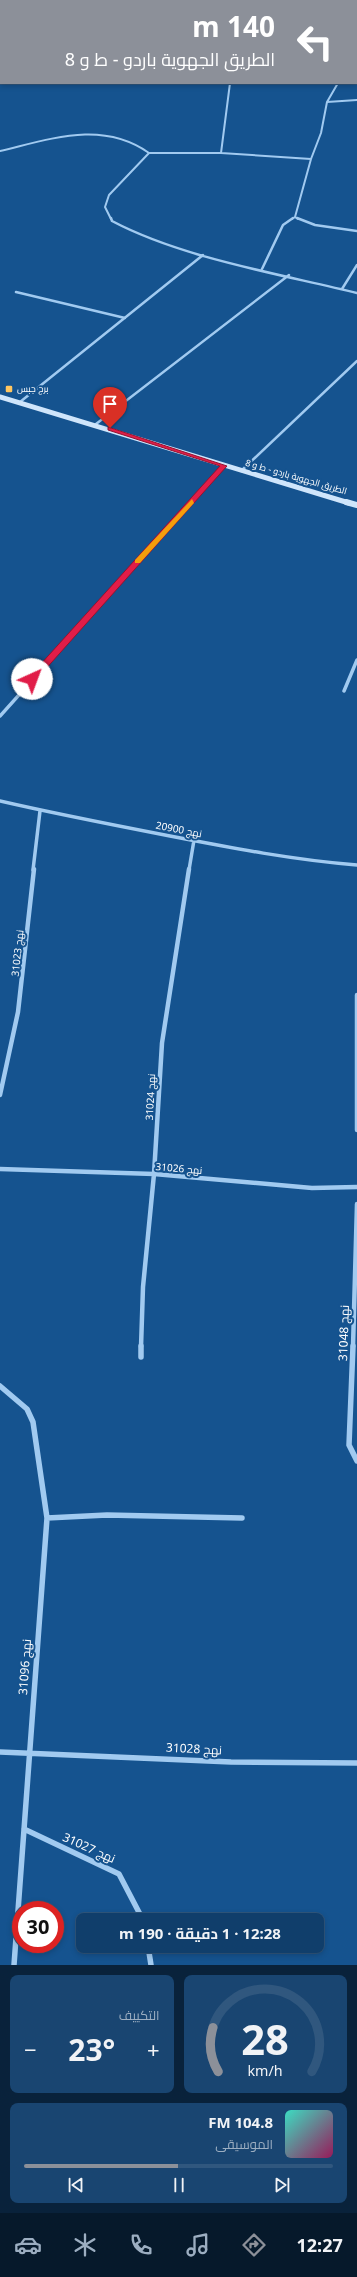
<!DOCTYPE html>
<html lang="ar">
<meta charset="utf-8">
<style>
:root{--surface:#103e6b;--page:#194571;--text:#f1f3f6;--muted:#9caec1;--line:#30577e;--accent:#8c9099}
body{margin:0;font-family:"Noto Sans",Cairo,sans-serif;background:var(--page);color:var(--text);direction:rtl;height:100vh;display:flex;flex-direction:column;font-size:15px;white-space:nowrap}
*{box-sizing:border-box;margin:0}
p{font-size:13px;color:var(--muted)}
.icon{flex:none;width:22px;height:22px;fill:none;stroke:currentColor;stroke-width:2;stroke-linecap:round;stroke-linejoin:round}
.map{position:relative;height:1965px;overflow:hidden;direction:ltr}
.sheet{display:flex;flex-direction:column;gap:10px;padding:10px;background:#09223b;flex:1}
.sheet>*{flex:none}
.top-card{position:absolute;left:0px;top:0px;width:357px;height:84px;box-shadow:0 2px 6px #0003,0 0 0 1px var(--line);direction:rtl;background:#8c9099;color:#fff;overflow:hidden}
.speed{position:absolute;left:12px;top:1901px;display:flex;gap:8px;font-size:20px;font-weight:700;text-align:center}
.speed>*{display:grid;place-content:center;width:52px;height:52px;border-radius:50%;background:var(--surface);box-shadow:0 2px 6px #0003,0 0 0 1px var(--line);line-height:1}
.speed .limit{border:6px solid #d22;background:#fff;color:#111}
.pin{position:absolute;display:grid;place-items:center;width:34px;height:34px;color:#fff;margin:-41px -17px;border-radius:50% 50% 50% 0;rotate:-45deg;box-shadow:0 0 4px #0007}
.pin .icon{rotate:45deg}
.me{position:absolute;width:44px;margin:-22px;rotate:43deg;stroke-linejoin:round;filter:drop-shadow(0 0 3px #0008)}
.turn{display:flex;align-items:center;gap:14px;height:84px;padding:0 16px;font-size:18px}
.turn .icon{width:52px;height:52px;stroke-width:2.5}
.turn b{display:block;font-size:28px;line-height:34px}
.big{font-size:30px;font-weight:700;line-height:1.1}
.sheet .widget{flex:1;display:flex;flex-direction:column;justify-content:center;gap:6px;min-width:0;padding:0 14px;border-radius:8px;background:var(--page)}
.sheet .dial{align-items:center;gap:0}
.dial svg{height:104px;overflow:visible;fill:none;stroke:var(--line);stroke-width:7;stroke-linecap:round;text-anchor:middle}
.dial text{fill:var(--text);stroke:none}
.song{display:flex;align-items:center;gap:12px}
.cover{width:48px;height:48px;border-radius:6px;background:linear-gradient(135deg,hsl(170 70% 55%),hsl(330 70% 35%))}
.played{height:4px;border-radius:2px;background:linear-gradient(90deg,var(--accent) 50%,var(--line) 50%)}
.keys{display:flex;justify-content:space-around;direction:ltr}
.heat{display:flex;justify-content:space-between;align-items:center;font-size:22px;direction:ltr}
.sheet .tiles{flex:1;display:grid;gap:10px;grid-template-columns:1fr 1fr}
.widget:last-child{grid-column:span 2}
.trip{position:absolute;left:76px;top:1913px;width:248px;height:40px;border-radius:8px;background:var(--surface);box-shadow:0 2px 6px #0003,0 0 0 1px var(--line);font-weight:700;line-height:40px;text-align:center;direction:rtl}
.tabs{display:flex;height:64px;justify-content:space-around;align-items:center;background:#06192b;color:var(--muted)}
.tabs .icon{width:28px;height:28px}
.tabs .selected{color:var(--accent)}
.tabs b{font-size:18px;color:var(--text)}
.map>svg:first-child{display:block}
.lines{fill:none;stroke-linecap:round;stroke-linejoin:round}
.minor-far4{stroke:#a1caf0;stroke-width:2}
.minor-far3{stroke:#a1caf0;stroke-width:2.5}
.minor-far2{stroke:#a1caf0;stroke-width:3.5}
.minor-far1{stroke:#a1caf0;stroke-width:4.5}
.minor{stroke:#a1caf0;stroke-width:5.5}
.secondary-far1{stroke:#cfe5fb;stroke-width:5}
.secondary{stroke:#cfe5fb;stroke-width:6}
.route{fill:#e11d48;stroke:#92132f}
.slow{fill:#f59e0b}
.poi-dot{fill:#ffc660;stroke:#15538f;stroke-width:1.5}
.labels{text-anchor:middle;stroke-width:4;stroke-linejoin:round;paint-order:stroke}
.far-poi-label{font-size:9px;fill:#fff;stroke:#15538f;text-anchor:start}
.far-street-label{font-size:9px;fill:#fff;stroke:#15538f}
.street-label{font-size:10px;fill:#fff;stroke:#15538f}
.near-street-label{font-size:12px;fill:#fff;stroke:#15538f}
</style>
<div class="map">
<svg width="357" height="1965" viewBox="0 0 357 1965">
<rect width="100%" height="100%" fill="#15538f"/>
<g class="lines">
<path class="minor-far4" d="M 327,102 L 357,100
M 0,151 C 51,139 102,120 149,153
M 221,153 L 230,83
M 311,159 L 321,133 L 327,102 L 338,83
M 111,219 L 105,207 L 109,195 L 149,153 L 221,153 L 311,159 L 295,217 L 298,219
M 292,219 L 295,217"/>
<path class="minor-far3" d="M 111,218 L 112,221 C 182,258 280,274 357,293
M 297,218 L 315,225 L 357,231
M 262,269 L 283,225 L 293,218
M 342,289 L 357,265
M 16,292 L 125,318
M 20,402 L 203,255
M 96,424 L 289,275
M 241,471 L 357,361
M 191,503 L 224,466"/>
<path class="minor-far2" d="M 344,691 L 357,660
M 0,716 L 192,502
M 0,801 C 56,814 113,825 170,836 C 232,848 294,860 357,865
M 33,870 L 40,811
M 189,870 L 194,840"/>
<path class="minor-far1" d="M 357,995 L 357,1130
M 0,1095 L 18,1012 L 34,869
M 0,1169 L 154,1174 L 312,1188 L 357,1187
M 141,1347 L 143,1287 L 154,1174 L 162,1043 L 189,869
M 353,1347 L 357,1204"/>
<path class="minor" d="M 353,1346 L 349,1445 L 357,1461
M 141,1357 L 141,1346
M 0,1386 L 27,1409 L 33,1422 L 47,1518 L 14,1965
M 47,1518 L 107,1515 L 242,1518
M 0,1752 L 231,1762 L 357,1763
M 24,1829 L 119,1874 L 143,1920
M 148,1946 L 151,1965"/>
<path class="secondary-far1" d="M 0,397 L 349,503"/>
<path class="secondary" d="M 346,502 L 357,505"/>
</g>
<path class="route" d="M 108,427 L 227,466 L 35,681 L 29,681 L 29,677 L 220,466 L 108,430 Z"/>
<path class="slow" d="M 192,499 L 194,503 L 140,563 L 135,563 L 135,560 Z"/>
<rect class="poi-dot" x="5" y="385" width="8" height="8" rx="2"/>
<g class="labels">
<g class="far-poi-label">
<text x="17" y="392">برج جبس</text>
</g>
<g class="far-street-label">
<text transform="translate(296 477) rotate(16)" y="3">الطريق الجهوية باردو - ط و 8</text>
</g>
<g class="street-label">
<text transform="translate(179 829) rotate(11)" y="4">نهج 20900</text>
<text transform="translate(17 953) rotate(-84)" y="4">نهج 31023</text>
<text transform="translate(150 1097) rotate(-87)" y="4">نهج 31024</text>
<text transform="translate(179 1168) rotate(5)" y="4">نهج 31026</text>
</g>
<g class="near-street-label">
<text transform="translate(344 1333) rotate(-88)" y="4">نهج 31048</text>
<text transform="translate(25 1667) rotate(-86)" y="4">نهج 31096</text>
<text transform="translate(194 1749) rotate(3)" y="4">نهج 31028</text>
<text transform="translate(89 1848) rotate(24)" y="4">نهج 31027</text>
</g>
</g>
</svg>
<div class="speed"><div class="limit">30</div></div>
<div class="pin" style="left:110px;top:428px;background:#d93025"><svg class="icon" aria-label="arrive" viewBox="0 0 24 24"><path d="M6 21V4h12l-3 4 3 4H6"/></svg></div>
<svg class="me" style="left:32px;top:679px" viewBox="-20 -20 40 40"><circle r="19" fill="#fff"/><path d="M0-13L10 11 0 6-10 11z" fill="#e11d48"/></svg>
<div class="trip">12:28 · 1 دقيقة · 190 m</div>
<div class="top-card">
<div class="turn"><svg class="icon" aria-label="left" viewBox="0 0 24 24"><path d="M17 20v-9H6M10 6l-5 5 5 5"/></svg><div><b>140 m</b>الطريق الجهوية باردو - ط و 8</div></div>
</div>
</div>
<section class="sheet">
<div class="tiles">
<div class="widget dial"><svg viewBox="0 0 100 80">
<path d="M14 69A42 42 0 1 1 86 69"/>
<path d="M14 69A42 42 0 0 1 10 35" stroke="#8c9099"/>
<text x="50" y="56" font-size="32" font-weight="700">28</text>
<text x="50" y="72" font-size="11">km/h</text>
</svg></div>
<div class="widget"><p>التكييف</p>
<div class="heat"><a>−</a><b class="big">23°</b><a>+</a></div>
</div>
<div class="widget">
<div class="song"><i class="cover"></i><div><b>104.8 FM</b><p>الموسيقى</p></div></div>
<div class="played"></div>
<div class="keys"><svg class="icon" aria-label="previous" viewBox="0 0 24 24"><path d="M18 5L8 12l10 7zM5 5v14"/></svg><svg class="icon" aria-label="pause" viewBox="0 0 24 24"><path d="M8 5v14M16 5v14"/></svg><svg class="icon" aria-label="next" viewBox="0 0 24 24"><path d="M6 5l10 7-10 7zM19 5v14"/></svg></div>
</div>
</div>
</section>
<nav class="tabs">
<b>12:27</b>
<svg class="icon selected" aria-label="directions" viewBox="0 0 24 24"><path d="M12 3l9 9-9 9-9-9zM9 14v-3h6M13 9l2 2-2 2"/></svg>
<svg class="icon" aria-label="music" viewBox="0 0 24 24"><path d="M9 18V5l10-2v13"/><circle cx="6" cy="18" r="3"/><circle cx="16" cy="16" r="3"/></svg>
<svg class="icon" aria-label="phone" viewBox="0 0 24 24"><path d="M5 4h4l2 5-3 2q2 4 5 5l2-3 5 2v4C11 20 4 13 5 4z"/></svg>
<svg class="icon" aria-label="climate" viewBox="0 0 24 24"><path d="M12 3v18M4 7l16 10M4 17L20 7"/></svg>
<svg class="icon" aria-label="car" viewBox="0 0 24 24"><path d="M5 17H2v-5l4-1 3-4h7l3 4 3 1v5h-3M9 17h6M6 11h13"/><circle cx="7" cy="17" r="2"/><circle cx="17" cy="17" r="2"/></svg>
</nav>
